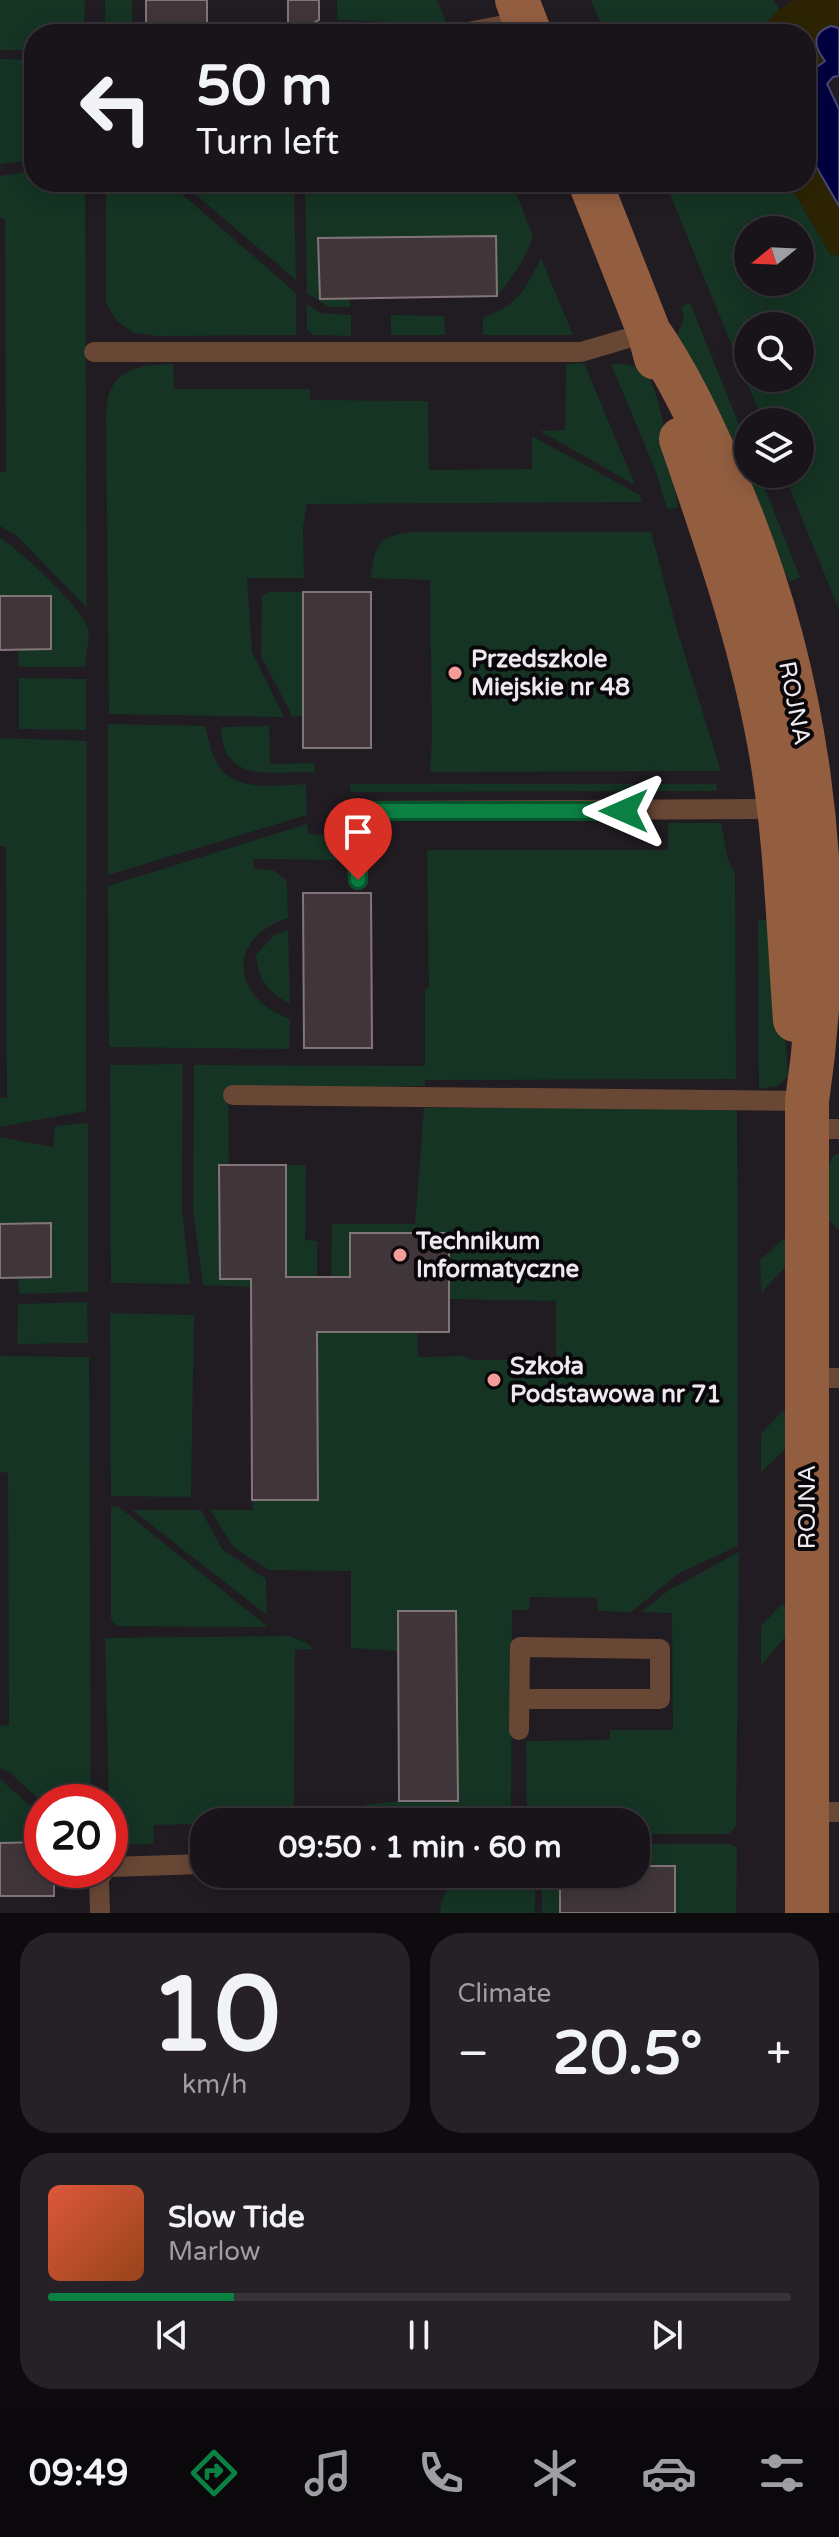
<!DOCTYPE html>
<meta charset="utf-8">
<style>
:root{--surface:#19141a;--page:#262127;--text:#f1f3f6;--muted:#9f9ea2;--line:#373339;--accent:#0b8043}
body{margin:0;font-family:"Varela Round",sans-serif;background:var(--page);color:var(--text);height:100vh;display:flex;flex-direction:column;font-size:30px;white-space:nowrap}
*{box-sizing:border-box;margin:0}
p{font-size:26px;color:var(--muted)}
.icon{flex:none;width:44px;height:44px;fill:none;stroke:currentColor;stroke-width:2;stroke-linecap:round;stroke-linejoin:round}
.map{position:relative;height:1913px;overflow:hidden}
.details{display:flex;flex-direction:column;gap:20px;padding:20px;background:#0e0b0e;flex:1}
.details>*{flex:none}
.hud{position:absolute;left:24px;top:24px;width:792px;height:168px;border-radius:32px;box-shadow:0 4px 20px #0003,0 0 0 2px var(--line);background:#19141a;color:var(--text);overflow:hidden}
.needle{width:52px;rotate:252deg}
.controls{position:absolute;left:734px;top:216px;display:grid;gap:16px}
.controls a{display:grid;place-items:center;width:80px;height:80px;border-radius:50%;background:var(--surface);box-shadow:0 4px 20px #0003,0 0 0 2px var(--line);font-size:40px}
.speed{position:absolute;left:24px;top:1784px;display:flex;gap:16px;font-size:40px;font-weight:700;text-align:center}
.speed>*{display:grid;place-content:center;width:104px;height:104px;border-radius:50%;background:var(--surface);box-shadow:0 4px 20px #0003,0 0 0 2px var(--line);line-height:1}
.speed .limit{border:12px solid #d22;background:#fff;color:#111}
.pin{position:absolute;display:grid;place-items:center;width:68px;height:68px;color:#fff;margin:-82px -34px;border-radius:50% 50% 50% 0;rotate:-45deg;box-shadow:0 0 8px #0007}
.pin .icon{rotate:45deg}
.me{position:absolute;width:88px;margin:-44px;rotate:270deg;stroke-linejoin:round;filter:drop-shadow(0 0 6px #0008)}
.turn{display:flex;align-items:center;gap:28px;height:168px;padding:0 40px;font-size:36px}
.turn .icon{width:104px;height:104px;stroke-width:2.5}
.turn b{display:block;font-size:56px;line-height:68px}
.big{font-size:60px;font-weight:800;line-height:1.1}
.details .tile{flex:1;display:flex;flex-direction:column;justify-content:center;gap:12px;min-width:0;padding:0 28px;border-radius:32px;background:var(--page)}
.details .dial{align-items:center;gap:0}
.dial b{font-size:104px;line-height:1}
.song{display:flex;align-items:center;gap:24px}
.cover{width:96px;height:96px;border-radius:12px;background:linear-gradient(135deg,hsl(10 70% 55%),hsl(20 70% 35%))}
.played{height:8px;border-radius:4px;background:linear-gradient(90deg,var(--accent) 25%,var(--line) 25%)}
.keys{display:flex;justify-content:space-around;direction:ltr}
.heat{display:flex;justify-content:space-between;align-items:center;font-size:44px;direction:ltr}
.details .tiles{flex:1;display:grid;gap:20px;grid-template-columns:1fr 1fr}
.tile:last-child{grid-column:span 2}
.trip{position:absolute;left:190px;top:1808px;width:460px;height:80px;border-radius:32px;background:var(--surface);box-shadow:0 4px 20px #0003,0 0 0 2px var(--line);font-weight:800;line-height:80px;text-align:center}
.tabs{display:flex;height:128px;justify-content:space-around;align-items:center;background:#0a080a;color:var(--muted)}
.tabs .icon{width:56px;height:56px}
.tabs .on{color:var(--accent)}
.tabs b{font-size:36px;color:var(--text)}
.map>svg:first-child{display:block}
.green{fill:#153424;fill-rule:evenodd}
.sand{fill:#2c2403}
.water{fill:#010040;stroke:#484674;stroke-width:2}
.building{fill:#403639;stroke:#827579;stroke-width:2}
.lines{fill:none;stroke-linecap:round;stroke-linejoin:round}
.lane{stroke:#694735;stroke-width:20}
.secondary{stroke:#935e40;stroke-width:44}
.route-casing{stroke:#07532c;stroke-width:20}
.route{stroke:#0b8043;stroke-width:14}
.poi-dot{fill:#f59b9a;stroke:#09070a;stroke-width:3}
.labels{text-anchor:middle;stroke-width:8;stroke-linejoin:round;paint-order:stroke}
.poi-label{font-size:24px;font-weight:bold;fill:#ede9ee;stroke:#09070a;text-anchor:start}
.street-label{font-size:24px;fill:#ede9ee;stroke:#09070a}
</style>
<div class="map">
<svg width="839" height="1913" viewBox="0 0 839 1913">
<rect width="100%" height="100%" fill="#211b22"/>
<path class="green" d="M 0,0 L 85,0 L 84,34 L 34,34 L 34,50 L 0,50 Z
M 105,0 L 132,0 L 132,26 L 105,26 Z
M 337,0 L 437,0 L 447,24 L 337,20 Z
M 591,0 L 774,0 L 779,10 L 756,34 L 605,34 Z
M 0,59 L 34,60 L 34,160 L 0,164 Z
M 34,171 L 34,182 L 85,182 L 87,608 L 17,536 L 0,526 L 0,472 L 6,471 L 5,219 L 0,218 L 0,176 Z
M 106,182 L 168,182 L 296,293 L 296,335 L 157,336 L 134,333 L 117,321 L 106,303 Z
M 181,182 L 294,182 L 296,280 Z
M 305,182 L 512,182 L 533,237 C 525,260 512,278 497,296 L 496,236 L 319,238 L 320,299 L 350,298 L 350,307 L 329,307 L 307,293 Z
M 665,182 L 788,182 L 830,254 L 839,256 L 839,610 L 784,474 L 800,474 L 800,422 L 763,422 ZM 748,230 L 800,230 L 800,282 L 748,282 ZM 748,326 L 800,326 L 800,378 L 748,378 Z
M 541,258 L 573,335 L 483,335 L 483,317 C 519,305 525,289 541,258 Z
M 690,303 L 748,447 L 748,474 L 759,474 L 800,577 L 790,582 L 674,342 L 684,318 L 681,307 Z
M 307,304 L 320,313 L 351,315 L 351,336 L 313,335 L 307,329 Z
M 391,315 L 444,316 L 445,335 L 391,335 Z
M 584,363 L 635,485 L 540,431 L 565,430 L 566,364 Z
M 616,363 C 629,365 642,366 649,378 C 663,401 672,477 678,507 L 667,509 L 656,472 L 611,364 Z
M 173,364 L 174,389 L 310,389 L 310,400 L 428,401 L 429,470 L 532,469 L 532,436 L 640,495 L 642,502 L 307,504 L 303,527 L 304,578 L 247,578 L 252,652 L 284,717 L 109,714 L 106,414 C 107,407 107,396 111,389 C 123,365 150,365 173,364 Z
M 410,532 L 651,532 L 677,630 L 721,771 L 430,772 L 432,738 L 430,580 L 370,578 C 377,545 374,538 410,532 Z
M 0,538 C 20,550 82,607 88,629 C 90,639 86,656 85,667 L 19,667 L 18,650 L 51,649 L 51,596 L 0,596 Z
M 268,592 L 303,592 L 304,716 L 292,716 L 261,656 L 262,596 Z
M 19,678 L 86,679 L 86,730 L 19,729 Z
M 108,724 L 205,726 C 208,736 210,748 214,758 C 230,794 274,785 306,784 L 307,815 L 108,875 Z
M 269,726 L 270,764 L 314,763 L 315,772 C 272,771 222,785 221,727 Z
M 0,738 L 87,741 L 86,1111 L 0,1127 L 0,1098 L 7,1098 L 6,847 L 0,846 Z
M 350,784 L 716,784 L 717,791 L 351,792 Z
M 668,823 L 721,823 L 728,860 L 735,873 L 736,1079 L 425,1080 L 425,1086 L 228,1089 L 229,1165 L 219,1166 L 220,1278 L 251,1279 L 251,1287 L 203,1285 L 193,1209 L 194,1065 L 425,1066 L 425,989 L 429,988 L 427,850 L 668,850 Z
M 307,824 L 308,834 L 333,835 L 342,853 L 340,860 L 253,859 L 254,869 L 273,870 L 287,881 L 288,918 C 224,939 233,999 290,1019 L 289,1049 L 109,1047 L 108,886 Z
M 778,919 L 788,1076 L 778,1086 L 759,1089 L 758,920 Z
M 288,930 L 290,1004 C 267,991 259,981 256,955 L 274,935 Z
M 183,1064 L 182,1209 L 190,1284 L 111,1283 L 110,1065 Z
M 737,1106 L 738,1546 L 679,1573 L 631,1612 L 598,1611 L 597,1598 L 530,1597 L 529,1610 L 512,1610 L 511,1822 L 371,1822 L 366,1816 L 363,1805 L 399,1801 L 458,1800 L 456,1611 L 398,1611 L 398,1651 L 351,1648 L 351,1571 L 269,1570 L 234,1548 L 210,1510 L 253,1510 L 252,1500 L 318,1500 L 317,1311 L 351,1332 L 417,1332 L 418,1357 L 464,1356 L 472,1360 L 556,1359 L 556,1301 L 449,1299 L 448,1233 L 350,1277 L 331,1277 L 332,1224 L 415,1224 L 424,1108 Z
M 88,1123 L 88,1292 L 19,1294 L 18,1277 L 51,1277 L 51,1224 L 0,1223 L 0,1137 L 53,1147 L 55,1126 Z
M 839,1153 L 839,1230 L 829,1220 L 829,1165 L 833,1156 Z
M 286,1165 L 306,1165 L 305,1240 L 317,1241 L 317,1277 L 286,1277 Z
M 784,1238 L 788,1239 L 788,1264 L 761,1293 L 760,1260 Z
M 87,1302 L 88,1343 L 17,1344 L 18,1304 Z
M 110,1313 L 194,1315 L 191,1497 L 111,1496 Z
M 0,1356 L 89,1357 L 91,1802 L 42,1802 L 9,1772 L 0,1768 L 0,1726 L 9,1725 L 8,1473 L 0,1472 Z
M 782,1411 L 788,1414 L 788,1447 L 761,1472 L 761,1434 Z
M 111,1506 L 119,1507 L 268,1627 L 117,1626 L 111,1620 Z
M 132,1510 L 201,1510 L 222,1549 L 266,1579 L 267,1615 Z
M 739,1552 L 736,1826 L 729,1834 L 636,1834 L 636,1822 L 527,1822 L 526,1741 L 610,1740 L 610,1730 L 673,1730 L 672,1613 L 641,1612 L 669,1590 Z
M 782,1604 L 788,1607 L 788,1633 L 761,1666 L 761,1626 Z
M 289,1636 L 305,1642 L 314,1649 L 295,1650 L 294,1822 L 154,1825 L 153,1844 L 110,1845 L 105,1638 Z
M 0,1779 L 42,1816 L 42,1842 L 0,1843 Z
M 636,1844 L 731,1844 L 737,1848 L 736,1913 L 675,1913 L 675,1866 L 636,1866 Z
M 542,1874 L 560,1874 L 560,1913 L 542,1913 Z
M 474,1876 L 535,1876 L 535,1913 L 440,1913 C 442,1889 453,1883 474,1876 Z"/>
<path class="sand" d="M 794,0 L 839,0 L 839,28 C 829,24 822,28 816,37 L 825,60 L 806,75 L 806,34 L 756,34 L 779,10 Z
M 806,149 L 839,206 L 839,256 L 830,254 L 788,182 L 806,182 Z"/>
<path class="water" d="M 831,26 L 839,28 L 839,76 L 833,77 L 827,84 L 839,109 L 839,206 L 806,149 L 806,75 L 825,61 C 814,47 811,33 831,26 Z"/>
<path class="building" d="M 146,0 L 207,0 L 207,34 L 146,34 Z
M 288,0 L 319,0 L 319,20 L 308,26 L 306,34 L 288,34 Z
M 496,236 L 497,296 L 320,299 L 318,238 Z
M 303,592 L 371,592 L 371,748 L 303,748 Z
M 0,596 L 51,596 L 51,649 L 0,650 Z
M 303,893 L 371,893 L 372,1048 L 304,1048 Z
M 219,1165 L 286,1165 L 286,1277 L 350,1277 L 350,1233 L 449,1233 L 449,1332 L 317,1332 L 318,1500 L 252,1500 L 251,1279 L 220,1279 Z
M 51,1223 L 51,1277 L 0,1278 L 0,1224 Z
M 398,1611 L 456,1611 L 458,1801 L 399,1801 Z
M 42,1842 L 42,1870 L 54,1870 L 54,1896 L 0,1896 L 0,1843 Z
M 636,1866 L 675,1866 L 675,1913 L 560,1913 L 560,1874 L 636,1874 Z"/>
<g class="lines">
<path class="lane" d="M 319,33 L 463,33 L 525,21
M 94,352 L 581,352 L 649,332
M 358,880 L 356,811 L 780,809
M 233,1095 L 807,1101
M 807,1129 L 839,1129
M 807,1378 L 839,1378
M 519,1730 L 520,1647 L 660,1649 L 660,1699 L 519,1699
M 807,1812 L 839,1812
M 110,1867 L 204,1864
M 100,1913 L 99,1880 L 104,1870"/>
<path class="secondary" d="M 517,0 L 530,34
M 590,182 L 649,332 L 656,358
M 649,332 C 678,374 699,419 720,466 C 809,663 839,887 807,1101 L 807,1913
M 681,439 C 715,538 750,638 769,742 C 786,833 788,927 795,1020"/>
</g>
<g class="lines">
<g class="route-casing">
<path id="route" d="M 358,880 L 356,811 L 624,811"/>
</g>
<use href="#route" class="route"/>
</g>
<g class="poi-dot">
<circle cx="455" cy="673" r="8"/>
<circle cx="400" cy="1255" r="8"/>
<circle cx="494" cy="1380" r="8"/>
</g>
<g class="labels">
<g class="poi-label">
<text x="471" y="667">Przedszkole<tspan x="471" dy="28">Miejskie nr 48</tspan></text>
<text x="416" y="1249">Technikum<tspan x="416" dy="28">Informatyczne</tspan></text>
<text x="510" y="1374">Szkoła<tspan x="510" dy="28">Podstawowa nr 71</tspan></text>
</g>
<g class="street-label">
<text transform="translate(795 703) rotate(79)" y="8">ROJNA</text>
<text transform="translate(807 1507) rotate(-90)" y="8">ROJNA</text>
</g>
</g>
</svg>
<div class="controls">
<a><svg class="needle" viewBox="-14 -14 28 28"><path d="M0-13l5 13h-10z" fill="#e53935"/><path d="M0 13l5-13h-10z" fill="#9f9ea2"/></svg></a>
<a><svg class="icon" aria-label="search" viewBox="0 0 24 24"><circle cx="10" cy="10" r="6"/><path d="M15 15l6 6"/></svg></a>
<a><svg class="icon" aria-label="layers" viewBox="0 0 24 24"><path d="M12 4l9 5-9 5-9-5zM3 14l9 5 9-5"/></svg></a>
</div>
<div class="speed"><div class="limit">20</div></div>
<div class="pin" style="left:358px;top:880px;background:#d93025"><svg class="icon" aria-label="arrive" viewBox="0 0 24 24"><path d="M6 21V4h12l-3 4 3 4H6"/></svg></div>
<svg class="me" style="left:624px;top:811px" viewBox="-20 -20 40 40"><path d="M0-17L14 15 0 8-14 15z" fill="#0b8043" stroke="#fff" stroke-width="4"/></svg>
<div class="trip">09:50 · 1 min · 60 m</div>
<div class="hud">
<div class="turn"><svg class="icon" aria-label="left" viewBox="0 0 24 24"><path d="M17 20v-9H6M10 6l-5 5 5 5"/></svg><div><b>50 m</b>Turn left</div></div>
</div>
</div>
<section class="details">
<div class="tiles">
<div class="tile dial"><b>10</b><p>km/h</p></div>
<div class="tile"><p>Climate</p>
<div class="heat"><a>−</a><b class="big">20.5°</b><a>+</a></div>
</div>
<div class="tile">
<div class="song"><i class="cover"></i><div><b>Slow Tide</b><p>Marlow</p></div></div>
<div class="played"></div>
<div class="keys"><svg class="icon" aria-label="previous" viewBox="0 0 24 24"><path d="M18 5L8 12l10 7zM5 5v14"/></svg><svg class="icon" aria-label="pause" viewBox="0 0 24 24"><path d="M8 5v14M16 5v14"/></svg><svg class="icon" aria-label="next" viewBox="0 0 24 24"><path d="M6 5l10 7-10 7zM19 5v14"/></svg></div>
</div>
</div>
</section>
<nav class="tabs">
<b>09:49</b>
<svg class="icon on" aria-label="directions" viewBox="0 0 24 24"><path d="M12 3l9 9-9 9-9-9zM9 14v-3h6M13 9l2 2-2 2"/></svg>
<svg class="icon" aria-label="music" viewBox="0 0 24 24"><path d="M9 18V5l10-2v13"/><circle cx="6" cy="18" r="3"/><circle cx="16" cy="16" r="3"/></svg>
<svg class="icon" aria-label="phone" viewBox="0 0 24 24"><path d="M5 4h4l2 5-3 2q2 4 5 5l2-3 5 2v4C11 20 4 13 5 4z"/></svg>
<svg class="icon" aria-label="climate" viewBox="0 0 24 24"><path d="M12 3v18M4 7l16 10M4 17L20 7"/></svg>
<svg class="icon" aria-label="car" viewBox="0 0 24 24"><path d="M5 17H2v-5l4-1 3-4h7l3 4 3 1v5h-3M9 17h6M6 11h13"/><circle cx="7" cy="17" r="2"/><circle cx="17" cy="17" r="2"/></svg>
<svg class="icon" aria-label="filters" viewBox="0 0 24 24"><path d="M4 7h16M4 17h16"/><circle cx="9" cy="7" r="2"/><circle cx="15" cy="17" r="2"/></svg>
</nav>
